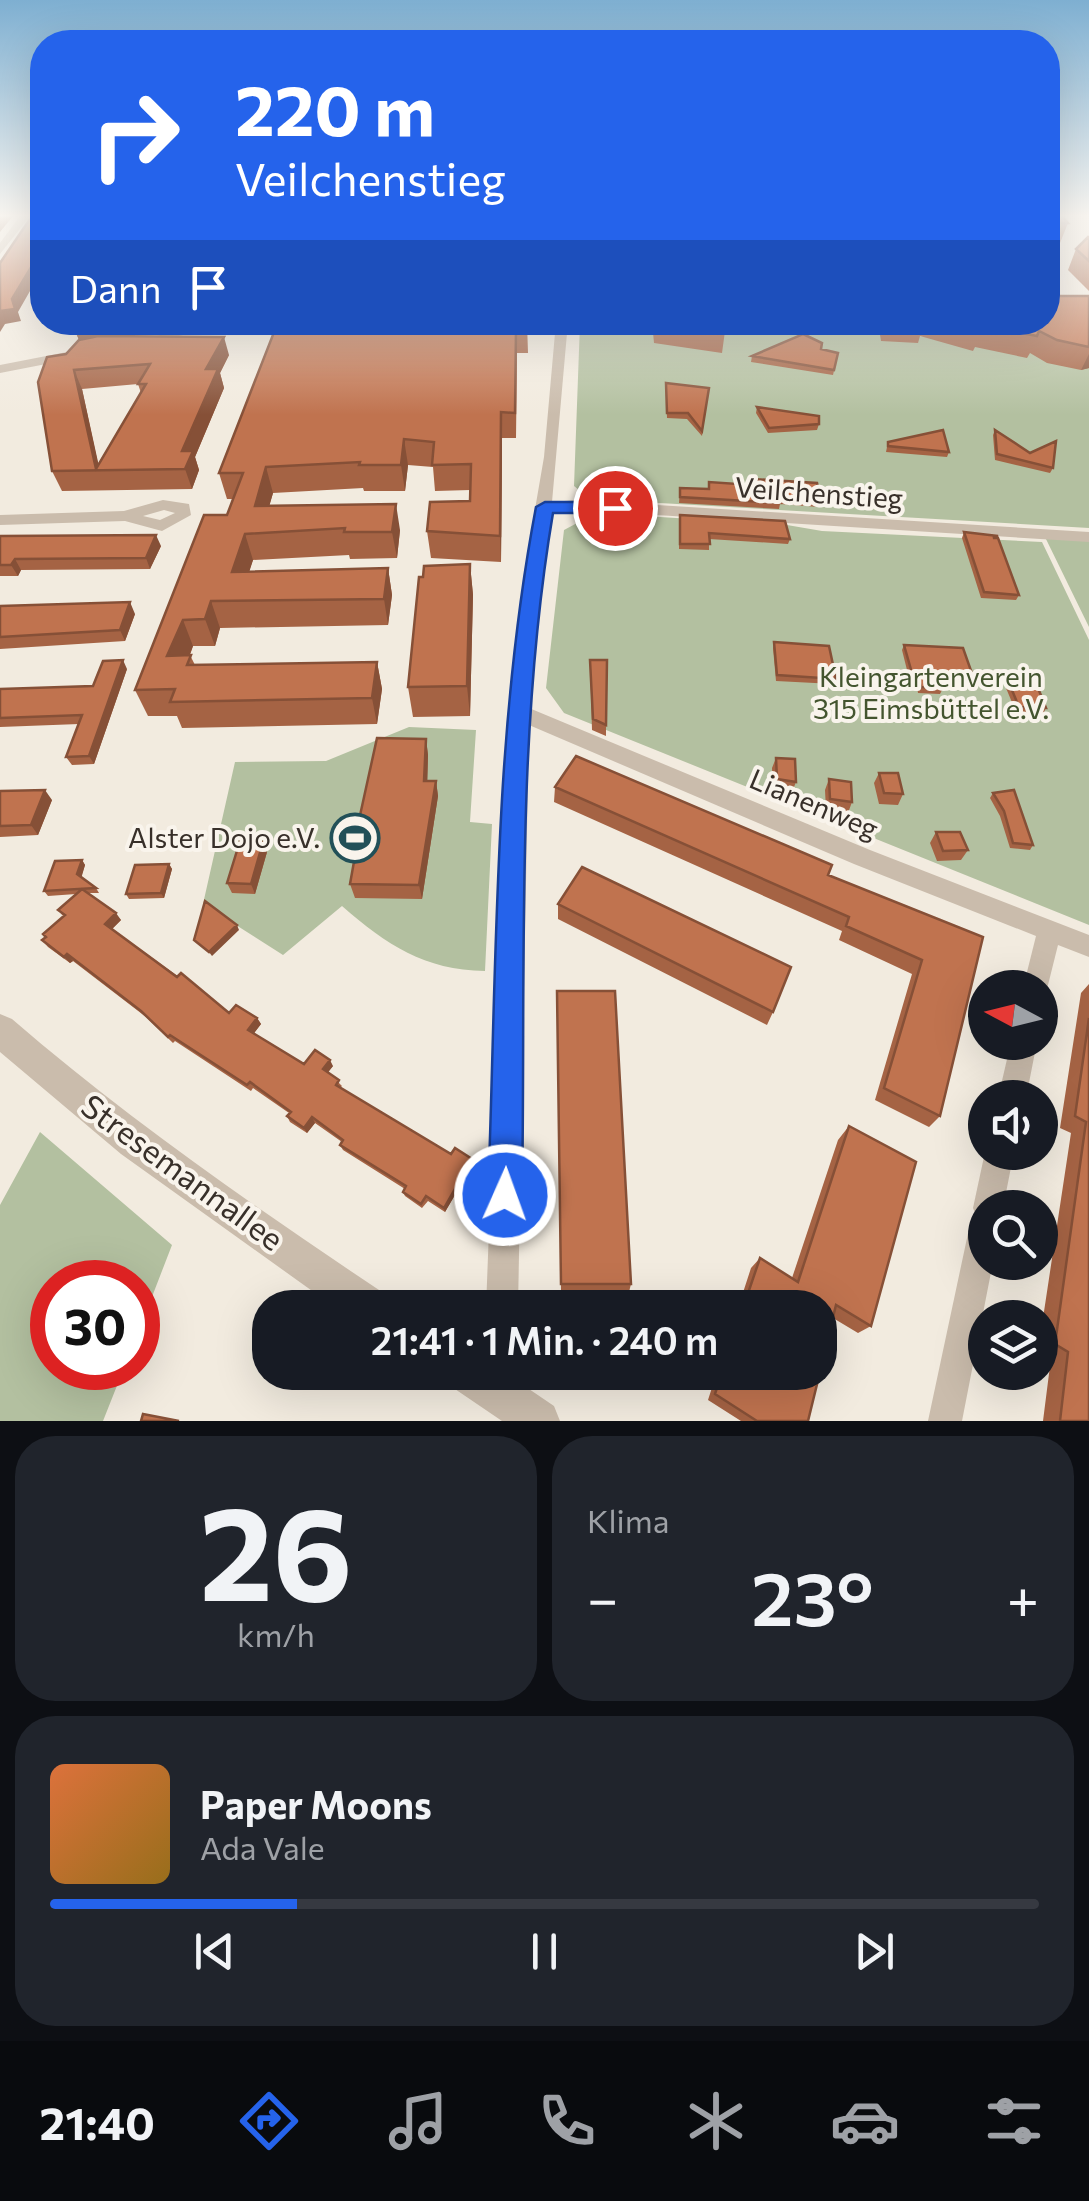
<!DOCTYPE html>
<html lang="de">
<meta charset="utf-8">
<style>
:root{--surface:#171b24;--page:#20242c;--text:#f1f3f6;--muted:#9ea1a6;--line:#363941;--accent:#2563eb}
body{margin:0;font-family:Commissioner,sans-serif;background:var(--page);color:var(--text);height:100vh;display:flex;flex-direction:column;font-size:38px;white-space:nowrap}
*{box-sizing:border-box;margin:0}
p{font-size:32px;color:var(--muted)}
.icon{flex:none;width:55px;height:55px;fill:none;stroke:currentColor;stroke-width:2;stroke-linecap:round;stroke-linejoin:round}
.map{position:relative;height:1421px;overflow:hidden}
.side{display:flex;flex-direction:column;gap:15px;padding:15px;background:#0d0f14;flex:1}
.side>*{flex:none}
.top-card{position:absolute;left:30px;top:30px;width:1030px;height:305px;border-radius:40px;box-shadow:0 10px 40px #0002;background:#2563eb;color:#fff;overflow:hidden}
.needle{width:65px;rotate:277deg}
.fabs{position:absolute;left:968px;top:970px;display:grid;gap:20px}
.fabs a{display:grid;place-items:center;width:90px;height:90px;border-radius:50%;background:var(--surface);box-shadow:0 10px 40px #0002;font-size:50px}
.speed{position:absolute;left:30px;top:1260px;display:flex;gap:20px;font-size:50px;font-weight:700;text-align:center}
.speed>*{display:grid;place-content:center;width:130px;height:130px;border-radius:50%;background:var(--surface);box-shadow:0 10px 40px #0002;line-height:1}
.speed .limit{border:15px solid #d22;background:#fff;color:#111}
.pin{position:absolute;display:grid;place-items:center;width:85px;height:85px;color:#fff;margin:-42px;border:5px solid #fff;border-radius:50%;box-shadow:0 2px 10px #0007}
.me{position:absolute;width:110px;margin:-55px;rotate:2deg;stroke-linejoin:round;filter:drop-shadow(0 0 8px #0008)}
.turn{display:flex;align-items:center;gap:35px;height:210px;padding:0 40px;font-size:45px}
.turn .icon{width:130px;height:130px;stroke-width:2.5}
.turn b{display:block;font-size:70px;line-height:85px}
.then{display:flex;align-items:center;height:95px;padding:0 40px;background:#0003;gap:20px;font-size:38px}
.big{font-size:75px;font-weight:600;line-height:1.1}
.side .card{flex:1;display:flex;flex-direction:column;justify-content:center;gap:15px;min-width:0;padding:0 35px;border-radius:40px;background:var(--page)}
.side .dial{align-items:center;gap:0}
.dial b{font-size:130px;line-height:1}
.song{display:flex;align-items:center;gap:30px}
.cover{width:120px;height:120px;border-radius:15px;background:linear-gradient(135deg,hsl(20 70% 55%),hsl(40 70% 35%))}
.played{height:10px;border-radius:5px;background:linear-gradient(90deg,var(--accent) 25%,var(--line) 25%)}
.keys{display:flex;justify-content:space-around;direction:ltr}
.heat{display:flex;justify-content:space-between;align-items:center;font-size:55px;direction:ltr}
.side .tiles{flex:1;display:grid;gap:15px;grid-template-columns:1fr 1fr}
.card:last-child{grid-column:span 2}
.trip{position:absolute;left:252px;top:1290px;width:585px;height:100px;border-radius:40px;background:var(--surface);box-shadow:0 10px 40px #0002;font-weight:600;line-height:100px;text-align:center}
.tabs{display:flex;height:160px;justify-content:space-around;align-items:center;background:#090b0e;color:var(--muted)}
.tabs .icon{width:70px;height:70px}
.tabs .on{color:var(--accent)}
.tabs b{font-size:45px;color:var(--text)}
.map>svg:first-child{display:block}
.green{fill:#b3c0a0}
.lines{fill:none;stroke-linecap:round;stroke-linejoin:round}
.minor{fill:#cabcac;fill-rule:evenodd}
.tertiary{fill:#cabcac;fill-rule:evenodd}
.wall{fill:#a56344;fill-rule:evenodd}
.shaded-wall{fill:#865037}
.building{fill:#c0734f;stroke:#865037;stroke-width:2.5;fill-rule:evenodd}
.route{fill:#2563eb;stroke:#184099;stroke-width:2.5}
.labels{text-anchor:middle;stroke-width:8;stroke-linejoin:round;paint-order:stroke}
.street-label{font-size:28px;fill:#38302a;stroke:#f9f4ec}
.park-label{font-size:28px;fill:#44552f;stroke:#f9f4ec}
.poi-label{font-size:28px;fill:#38302a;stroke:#f9f4ec;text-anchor:end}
.near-street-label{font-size:32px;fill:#38302a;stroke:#f9f4ec}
</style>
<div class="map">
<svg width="1089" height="1421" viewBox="0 0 1089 1421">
<rect width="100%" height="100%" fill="#f2ebdf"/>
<path class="green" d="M 789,322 L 813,326 L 817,322 L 820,331 L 1089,345 L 1089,528 L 590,499 L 574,486 L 580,323 Z
M 596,513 L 787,525 L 822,531 L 1042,542 L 1089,640 L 1089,925 L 564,713 L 546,688 L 564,530 Z
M 1045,537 L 1089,541 L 1089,627 Z
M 409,727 L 476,730 L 470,822 L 492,824 L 485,971 C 424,970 387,945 342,906 L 283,955 L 203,904 L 235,762 L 326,761 Z
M 40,1132 L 172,1245 L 138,1333 L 138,1282 L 52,1282 L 52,1368 L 124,1368 L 103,1421 L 0,1421 L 0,1205 Z"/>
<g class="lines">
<path class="minor" d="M 20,216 L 30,216 L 0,254 L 0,243 Z
M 210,322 L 235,322 L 139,346 L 133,342 Z
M 556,322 L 568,322 L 552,502 L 577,500 L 1089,532 L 1089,542 L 577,510 L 551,511 L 541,579 L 529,708 L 870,850 L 1089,935 L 1089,957 L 1058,945 L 1045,997 L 1040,999 L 1040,988 L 1023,988 L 1036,936 L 854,864 L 529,725 L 518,1308 L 486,1308 L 509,712 L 523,579 L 544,457 Z
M 72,351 L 77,352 L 77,358 L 0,373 L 0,365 Z
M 163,500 L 189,504 L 191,515 L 162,531 L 125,521 L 0,525 L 0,515 L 124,511 ZM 164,510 L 175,513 L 160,520 L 143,516 Z
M 1011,1042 L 1037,1042 L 1026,1098 L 998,1098 Z
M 985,1152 L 1014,1152 L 1003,1208 L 985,1208 L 985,1262 L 993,1262 L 962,1421 L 928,1421 L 970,1224 L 975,1213 L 973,1208 Z"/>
<path class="tertiary" d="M 0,1014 L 12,1019 C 129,1120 256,1208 385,1294 L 391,1308 L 336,1308 L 121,1154 L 0,1052 Z
M 446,1372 L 504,1372 L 554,1406 L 560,1421 L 502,1421 L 452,1387 Z"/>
</g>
<path class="wall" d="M 1048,216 L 1068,223 L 1058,248 L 1048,248 Z
M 1089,238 L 1089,291 L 1068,270 L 1076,249 Z
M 1089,296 L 1089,368 L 1081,370 L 1047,363 L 1030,353 L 1027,358 L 975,347 L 973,351 L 920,336 L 918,343 L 881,341 L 878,322 L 1048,322 Z
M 72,322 L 99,336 L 229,355 L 220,373 L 224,388 L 195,457 L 199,470 L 192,489 L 62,491 L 52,471 L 66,354 L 79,340 ZM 138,384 L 141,393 L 98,464 L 82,389 Z
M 527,322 L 528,353 L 517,353 L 516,438 L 502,438 L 501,562 L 431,558 L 427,531 L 470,501 L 470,490 L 435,491 L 433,467 L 408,465 L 405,491 L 364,491 L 363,488 L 273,493 L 269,506 L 400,530 L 397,558 L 350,559 L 349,555 L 253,560 L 249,571 L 388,568 L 392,595 L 388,625 L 220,628 L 215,646 L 193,646 L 190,655 L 195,665 L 377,662 L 382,689 L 377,724 L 182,728 L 177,716 L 148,716 L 135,690 L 227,515 L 233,499 L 227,499 L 219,473 Z
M 652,322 L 722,322 L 725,331 L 722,353 L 654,343 Z
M 821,349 L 838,353 L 833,375 L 751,362 L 752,356 Z
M 666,383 L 709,388 L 702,436 L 687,419 L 667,418 Z
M 757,407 L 819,424 L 817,430 L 768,433 L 756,413 Z
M 995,430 L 1053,468 L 1050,473 L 995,460 L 993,435 Z
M 888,442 L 949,452 L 947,457 L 886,452 Z
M 709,482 L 821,501 L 819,507 L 780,504 L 779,509 L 679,503 L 680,488 L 708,489 Z
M 679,520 L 790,539 L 788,544 L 709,539 L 709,550 L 679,549 Z
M 964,532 L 997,538 L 1019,595 L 1016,600 L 981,598 L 962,538 Z
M 0,536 L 161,546 L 150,569 L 21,570 L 18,576 L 0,576 Z
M 470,564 L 473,595 L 470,716 L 413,717 L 408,687 L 423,577 Z
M 0,606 L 135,614 L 125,641 L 0,649 Z
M 774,642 L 836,679 L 834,684 L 776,681 L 773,648 Z
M 904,645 L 975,682 L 972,687 L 942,685 L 943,688 L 940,694 L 918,693 L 917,686 L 911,686 L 902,650 Z
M 590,660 L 606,725 L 606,736 L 592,730 Z
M 127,669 L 94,764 L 72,765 L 66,757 L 79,724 L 0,727 L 0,689 L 93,686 Z
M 1004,671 L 1046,708 L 1043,714 L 1016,712 L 1001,676 Z
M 426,739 L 428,755 L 427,781 L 436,781 L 438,796 L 422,899 L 355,898 L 350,884 L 359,837 L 357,829 Z
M 776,758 L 796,782 L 792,792 L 773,790 L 772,768 Z
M 879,773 L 903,794 L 898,805 L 879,804 L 874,783 Z
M 829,779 L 852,802 L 848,813 L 826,810 L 825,790 Z
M 555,787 L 828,875 L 983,937 L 940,1116 L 929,1127 L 875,1100 L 912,974 L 839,940 L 842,931 L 554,802 Z
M 0,791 L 52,800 L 38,835 L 0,837 Z
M 993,793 L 1033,845 L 1030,850 L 1010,848 L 1000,816 L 990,798 Z
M 936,832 L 968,850 L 961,860 L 937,861 L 930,843 Z
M 267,852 L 255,894 L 232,893 L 227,883 Z
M 82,860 L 85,865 L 81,877 L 96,888 L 99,893 L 88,893 L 121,920 L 112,929 L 229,1013 L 257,1018 L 261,1024 L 254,1033 L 304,1064 L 333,1066 L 328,1072 L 342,1086 L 340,1088 L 451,1154 L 472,1159 L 473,1164 L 445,1212 L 428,1201 L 422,1208 L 405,1196 L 403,1192 L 405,1189 L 343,1150 L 340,1145 L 342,1142 L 315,1123 L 307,1133 L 290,1122 L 287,1116 L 289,1113 L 253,1088 L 251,1091 L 175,1041 L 173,1043 L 146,1017 L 73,961 L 70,963 L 48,947 L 42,940 L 63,916 L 58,910 L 76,894 L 48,896 L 44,891 Z
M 169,864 L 172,869 L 164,898 L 129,899 L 126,894 Z
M 558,904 L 773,1012 L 767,1025 L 558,919 Z
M 1089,984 L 1089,1421 L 1043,1421 L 1051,1358 L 1040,1351 L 1040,1338 L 1071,1133 L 1060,1128 L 1081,993 Z
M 557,991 L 631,1284 L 629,1292 L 561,1291 Z
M 849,1126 L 871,1326 L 858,1333 L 833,1318 L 820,1308 L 738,1308 L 751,1268 L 760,1258 L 792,1278 L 838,1140 Z
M 717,1372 L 820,1372 L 808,1421 L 741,1421 L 708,1400 Z"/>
<path class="shaded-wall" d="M 0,216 L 13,216 L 0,232 Z
M 42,240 L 42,270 L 18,312 L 21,321 L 5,324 L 0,332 L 0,311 L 12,299 Z
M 82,322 L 161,322 L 79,340 L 72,324 Z
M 224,337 L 229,355 L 220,373 L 224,388 L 195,457 L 199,470 L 192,489 L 185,469 L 182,451 L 206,369 Z
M 1089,354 L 1089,368 L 1081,370 Z
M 74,370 L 82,389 L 100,471 L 96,471 Z
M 501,412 L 502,438 L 501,562 L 500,536 Z
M 404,439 L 408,465 L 405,491 L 401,465 Z
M 266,467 L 273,493 L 262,532 L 255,506 Z
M 396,504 L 400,530 L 397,558 L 392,532 Z
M 245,534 L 253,560 L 241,598 L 232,572 Z
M 156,535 L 161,546 L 150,569 L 146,558 Z
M 15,559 L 21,570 L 18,576 L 11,565 Z
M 470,564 L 473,595 L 470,716 L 467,686 Z
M 388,568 L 392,595 L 388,625 L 384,599 Z
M 211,601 L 220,628 L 215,646 L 205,619 Z
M 130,602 L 135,614 L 125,641 L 120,630 Z
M 183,620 L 193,646 L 179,682 L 167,656 Z
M 123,660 L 127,669 L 94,764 L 89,756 Z
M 377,662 L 382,689 L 377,724 L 372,698 Z
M 426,739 L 428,755 L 427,796 L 424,781 Z
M 436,781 L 438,796 L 422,899 L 419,885 Z
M 45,790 L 52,800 L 38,835 L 31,825 Z
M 263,842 L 267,852 L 255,894 L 251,884 Z
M 82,860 L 85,865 L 81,879 L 77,874 Z
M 169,864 L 172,869 L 164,898 L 161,893 Z
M 116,913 L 121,920 L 110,931 L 105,924 Z
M 237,925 L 239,930 L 212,956 L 209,952 Z
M 67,954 L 73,961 L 70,963 L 64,957 Z
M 257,1018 L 261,1024 L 252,1036 L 248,1030 Z
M 330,1060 L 333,1066 L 326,1075 L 323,1069 Z
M 312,1117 L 315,1123 L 307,1133 L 304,1128 Z
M 472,1159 L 473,1164 L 445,1212 L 444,1208 Z"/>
<path class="building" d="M 32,216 L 42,216 L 42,240 L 39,245 L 42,245 L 42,249 L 12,299 L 15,309 L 0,311 L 0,263 Z
M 1048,216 L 1062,216 L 1068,223 L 1048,223 Z
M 1088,237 L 1089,238 L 1089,261 L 1076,249 Z
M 1048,296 L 1089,296 L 1089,347 L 1057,340 L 1039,331 L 1037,336 L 983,325 L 982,329 L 957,322 L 1048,322 Z
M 278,322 L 527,322 L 528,329 L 516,329 L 515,413 L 501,412 L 500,536 L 427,531 L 430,502 L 470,501 L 471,464 L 432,465 L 434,442 L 404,439 L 401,465 L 359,465 L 360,462 L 266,467 L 255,506 L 396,504 L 392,532 L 344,532 L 345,528 L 245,534 L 232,572 L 388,568 L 384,599 L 211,601 L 205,619 L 183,620 L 167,656 L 191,655 L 187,665 L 377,662 L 372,698 L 170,702 L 175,689 L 135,690 L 204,515 L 227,515 L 243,473 L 219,473 Z
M 668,322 L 722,322 L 725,331 Z
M 803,334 L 822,343 L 821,349 L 838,353 L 834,370 L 752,356 Z
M 98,336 L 224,337 L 206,369 L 218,369 L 182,451 L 193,451 L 185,469 L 52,471 L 38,382 L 47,357 L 66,354 L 79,340 ZM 150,364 L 138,384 L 146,384 L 96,469 L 74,370 Z
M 666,383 L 709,388 L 702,431 L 688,413 L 667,413 Z
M 757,407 L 819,416 L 819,424 L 769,428 Z
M 943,430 L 949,452 L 888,446 L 888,442 Z
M 995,430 L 1030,453 L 1056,441 L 1053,468 L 997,454 Z
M 753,479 L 817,483 L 821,501 L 779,498 L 780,503 L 680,497 L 680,488 L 709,489 L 709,482 L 752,485 Z
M 680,515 L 785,521 L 790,539 L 709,533 L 710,544 L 680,544 Z
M 964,532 L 998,536 L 993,538 L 998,538 L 1019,595 L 984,592 Z
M 156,535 L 146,558 L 15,559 L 11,565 L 0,565 L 0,536 Z
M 470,564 L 467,686 L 408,687 L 419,577 L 423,577 L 424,566 Z
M 130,602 L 120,630 L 0,637 L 0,606 Z
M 774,642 L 829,646 L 836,679 L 777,675 Z
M 904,645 L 963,648 L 975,682 L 940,679 L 943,688 L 921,687 L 919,681 L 914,680 Z
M 123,660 L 89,756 L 66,757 L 82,715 L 0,718 L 0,689 L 93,686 L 103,661 Z
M 590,660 L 607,660 L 606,725 L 593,719 Z
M 1004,671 L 1032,673 L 1046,708 L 1019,707 Z
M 377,738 L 426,739 L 424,781 L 436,781 L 419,885 L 350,884 L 360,828 L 357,829 Z
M 576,756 L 832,865 L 828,875 L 983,937 L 940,1116 L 884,1088 L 922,960 L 846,926 L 849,917 L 555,787 Z
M 776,758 L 795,759 L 796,782 L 777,779 Z
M 879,773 L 898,773 L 903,794 L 884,793 Z
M 829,779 L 851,782 L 852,802 L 830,799 Z
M 45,790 L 31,825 L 0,826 L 0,791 Z
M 1014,790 L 1033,845 L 1013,843 L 1004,811 L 993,793 Z
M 936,832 L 960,832 L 968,850 L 943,851 Z
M 240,841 L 263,842 L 251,884 L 227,883 Z
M 82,860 L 77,874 L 96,888 L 44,891 L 55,861 Z
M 169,864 L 161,893 L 126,894 L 135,865 Z
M 582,867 L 791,967 L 773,1012 L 558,904 Z
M 82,889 L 116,913 L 105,924 L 177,977 L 181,973 L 229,1013 L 236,1005 L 257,1018 L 248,1030 L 304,1064 L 315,1050 L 330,1060 L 323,1069 L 339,1080 L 336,1085 L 451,1154 L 455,1148 L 472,1159 L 444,1208 L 426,1196 L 421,1204 L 403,1192 L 406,1186 L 340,1145 L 343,1140 L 312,1117 L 304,1128 L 287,1116 L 291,1112 L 250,1082 L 247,1085 L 170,1035 L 168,1037 L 141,1011 L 67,954 L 64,957 L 42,940 L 46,937 L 43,934 L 65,915 L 58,910 Z
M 205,901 L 237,925 L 209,952 L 194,940 Z
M 557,991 L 615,991 L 631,1284 L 561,1284 Z
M 1089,1018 L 1089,1421 L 1060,1421 L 1068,1352 L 1055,1344 L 1086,1122 L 1075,1116 Z
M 849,1126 L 916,1162 L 871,1326 L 836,1305 L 820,1371 L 820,1308 L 743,1308 L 760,1258 L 798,1282 Z
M 722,1372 L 820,1372 L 808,1421 L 757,1421 L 715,1394 Z
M 143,1414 L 179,1421 L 141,1421 Z"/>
<linearGradient id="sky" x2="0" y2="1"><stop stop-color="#7eafd1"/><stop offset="0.52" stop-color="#f9f6f1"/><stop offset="1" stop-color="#f9f6f1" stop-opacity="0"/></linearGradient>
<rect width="1089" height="415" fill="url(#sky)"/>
<path class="route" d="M 545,502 L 615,502 L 624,508 L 615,513 L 553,513 C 515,737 526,969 522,1195 L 517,1207 L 505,1212 L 493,1207 L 488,1195 C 497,966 493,733 536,507 Z"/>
<defs>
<g id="stadium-ring" transform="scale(2.5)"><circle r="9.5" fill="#f9f4ec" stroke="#225058" stroke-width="1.5"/><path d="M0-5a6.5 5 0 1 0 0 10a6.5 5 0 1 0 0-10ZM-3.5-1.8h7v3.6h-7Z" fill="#225058"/></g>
</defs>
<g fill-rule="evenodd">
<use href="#stadium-ring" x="355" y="838"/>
</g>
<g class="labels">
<g class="street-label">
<text transform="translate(819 493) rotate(4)" y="10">Veilchenstieg</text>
<text transform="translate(814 804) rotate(23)" y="10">Lianenweg</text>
</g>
<g class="park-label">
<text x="931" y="687">Kleingartenverein<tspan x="931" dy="32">315 Eimsbüttel e.V.</tspan></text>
</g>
<g class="poi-label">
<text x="320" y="848">Alster Dojo e.V.</text>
</g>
<g class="near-street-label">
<text transform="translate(182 1173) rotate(36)" y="11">Stresemannallee</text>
</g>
</g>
</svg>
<div class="fabs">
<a><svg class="needle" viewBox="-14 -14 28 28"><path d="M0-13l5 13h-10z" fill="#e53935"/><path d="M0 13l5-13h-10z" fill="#9ea1a6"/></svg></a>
<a><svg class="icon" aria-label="sound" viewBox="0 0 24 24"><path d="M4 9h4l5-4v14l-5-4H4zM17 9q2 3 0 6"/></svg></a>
<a><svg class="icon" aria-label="search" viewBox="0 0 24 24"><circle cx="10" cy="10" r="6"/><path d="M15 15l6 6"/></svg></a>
<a><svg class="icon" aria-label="layers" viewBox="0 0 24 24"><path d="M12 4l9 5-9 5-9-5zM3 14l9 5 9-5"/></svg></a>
</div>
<div class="speed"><div class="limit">30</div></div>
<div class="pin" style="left:615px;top:508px;background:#d93025"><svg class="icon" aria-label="arrive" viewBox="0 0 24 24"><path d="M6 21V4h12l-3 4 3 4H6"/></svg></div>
<svg class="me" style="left:505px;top:1195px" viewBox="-20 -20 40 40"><circle r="17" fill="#2563eb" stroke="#fff" stroke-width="3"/><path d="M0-11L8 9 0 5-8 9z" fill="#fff"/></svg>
<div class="trip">21:41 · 1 Min. · 240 m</div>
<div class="top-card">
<div class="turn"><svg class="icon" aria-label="right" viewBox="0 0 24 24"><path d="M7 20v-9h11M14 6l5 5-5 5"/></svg><div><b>220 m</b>Veilchenstieg</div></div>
<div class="then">Dann<svg class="icon" aria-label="arrive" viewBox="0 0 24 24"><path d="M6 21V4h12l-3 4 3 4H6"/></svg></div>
</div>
</div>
<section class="side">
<div class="tiles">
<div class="card dial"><b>26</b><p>km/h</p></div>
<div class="card"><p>Klima</p>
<div class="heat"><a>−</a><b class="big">23°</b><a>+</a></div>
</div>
<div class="card">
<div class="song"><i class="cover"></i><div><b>Paper Moons</b><p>Ada Vale</p></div></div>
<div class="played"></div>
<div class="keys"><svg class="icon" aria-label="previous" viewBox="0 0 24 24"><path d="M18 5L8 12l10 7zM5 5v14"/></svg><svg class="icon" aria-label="pause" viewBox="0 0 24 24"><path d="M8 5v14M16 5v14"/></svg><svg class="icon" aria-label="next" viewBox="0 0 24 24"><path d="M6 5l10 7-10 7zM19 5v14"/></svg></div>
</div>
</div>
</section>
<nav class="tabs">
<b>21:40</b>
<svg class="icon on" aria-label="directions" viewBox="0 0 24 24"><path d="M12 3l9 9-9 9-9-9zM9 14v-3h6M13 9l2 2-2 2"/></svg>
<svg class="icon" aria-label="music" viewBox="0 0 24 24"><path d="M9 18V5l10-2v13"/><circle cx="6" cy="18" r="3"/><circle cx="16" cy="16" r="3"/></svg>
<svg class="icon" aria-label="phone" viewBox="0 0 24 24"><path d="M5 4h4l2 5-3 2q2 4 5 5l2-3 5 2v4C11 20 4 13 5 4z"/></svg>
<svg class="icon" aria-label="climate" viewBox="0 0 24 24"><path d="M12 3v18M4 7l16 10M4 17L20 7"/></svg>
<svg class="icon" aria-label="car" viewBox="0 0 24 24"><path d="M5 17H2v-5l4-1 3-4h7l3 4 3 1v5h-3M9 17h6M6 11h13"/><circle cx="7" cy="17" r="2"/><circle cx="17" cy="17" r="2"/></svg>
<svg class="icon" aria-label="filters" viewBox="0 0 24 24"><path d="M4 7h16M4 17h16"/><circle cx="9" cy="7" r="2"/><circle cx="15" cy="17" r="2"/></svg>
</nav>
